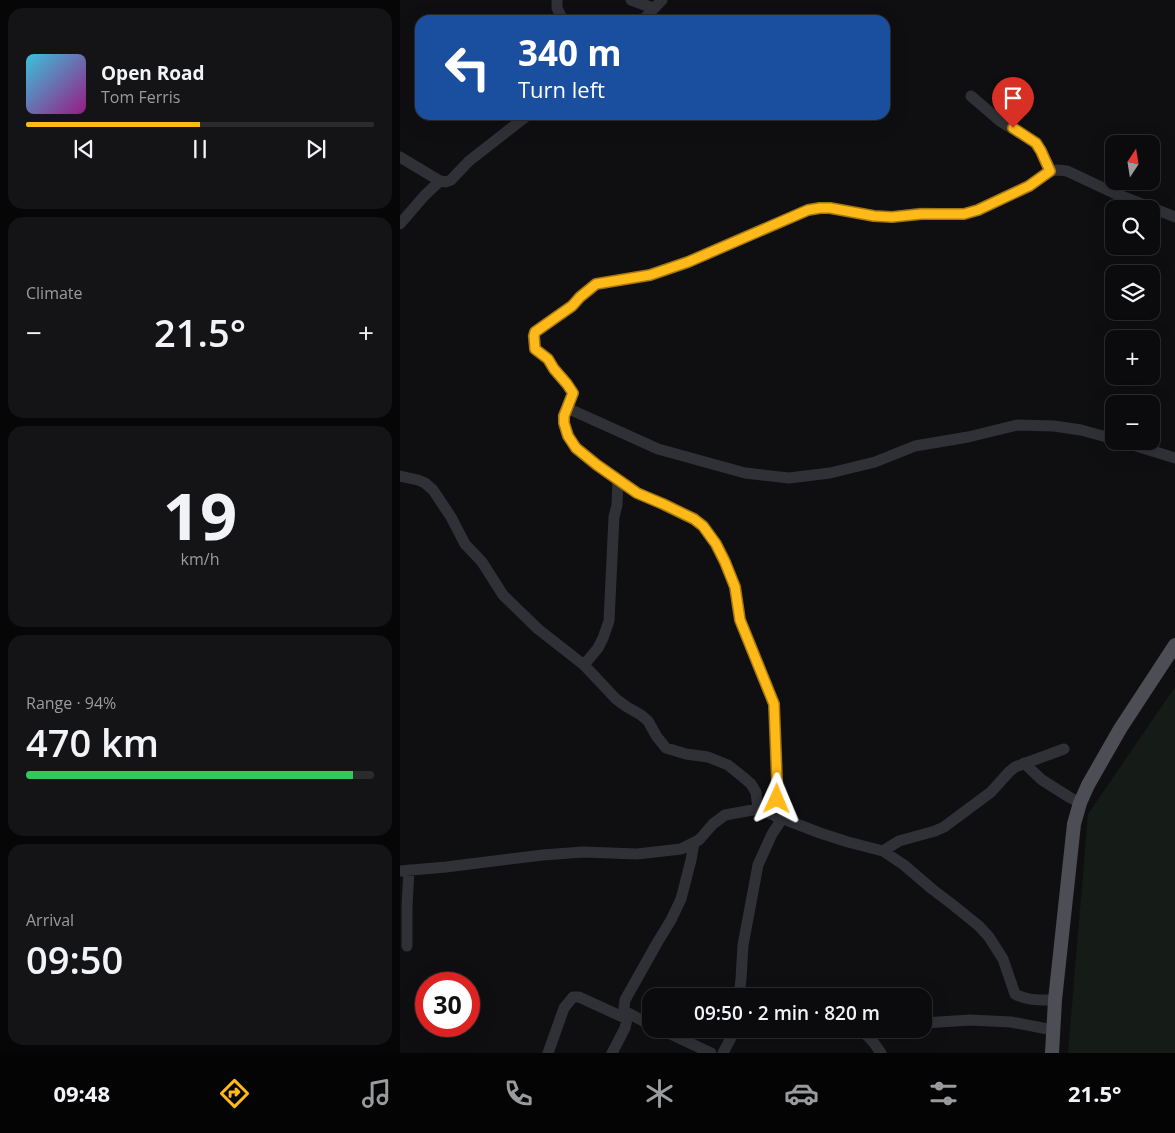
<!DOCTYPE html>
<meta charset="utf-8">
<style>
:root{--surface:#0b0b0d;--page:#141416;--text:#f1f3f6;--muted:#9a9b9d;--line:#2b2b2e;--accent:#ffba19}
body{margin:0;font-family:"Open Sans",sans-serif;background:var(--page);color:var(--text);height:100vh;display:flex;flex-direction:column;font-size:19px;white-space:nowrap}
*{box-sizing:border-box;margin:0}
p{font-size:16px;color:var(--muted)}
.icon{flex:none;width:28px;height:28px;fill:none;stroke:currentColor;stroke-width:2;stroke-linecap:round;stroke-linejoin:round}
.map{position:relative;flex:1;overflow:hidden}
.panel{display:flex;flex-direction:column;gap:8px;padding:8px;background:#060607;width:400px}
.panel>*{flex:none}
.banner{position:absolute;left:15px;top:15px;width:475px;height:105px;border-radius:15px;box-shadow:0 5px 20px #0002,0 0 0 1px var(--line);background:#1a4fa0;color:#fff;overflow:hidden}
.needle{width:32px;rotate:12deg}
.tools{position:absolute;left:705px;top:135px;display:grid;gap:10px}
.tools a{display:grid;place-items:center;width:55px;height:55px;border-radius:10px;background:var(--surface);box-shadow:0 5px 20px #0002,0 0 0 1px var(--line);font-size:25px}
.speed{position:absolute;left:15px;top:972px;display:flex;gap:10px;font-size:25px;font-weight:700;text-align:center}
.speed>*{display:grid;place-content:center;width:65px;height:65px;border-radius:50%;background:var(--surface);box-shadow:0 5px 20px #0002,0 0 0 1px var(--line);line-height:1}
.speed .limit{border:8px solid #d22;background:#fff;color:#111}
.pin{position:absolute;display:grid;place-items:center;width:42px;height:42px;color:#fff;margin:-51px -21px;border-radius:50% 50% 50% 0;rotate:-45deg;box-shadow:0 0 5px #0007}
.pin .icon{rotate:45deg}
.me{position:absolute;width:55px;margin:-28px;rotate:1deg;stroke-linejoin:round;filter:drop-shadow(0 0 4px #0008)}
.turn{display:flex;align-items:center;gap:18px;height:105px;padding:0 20px;font-size:22px}
.turn .icon{width:65px;height:65px;stroke-width:2.5}
.turn b{display:block;font-size:35px;line-height:42px}
.big{font-size:38px;font-weight:600;line-height:1.1}
.panel .tile{flex:1;display:flex;flex-direction:column;justify-content:center;gap:8px;min-width:0;padding:0 18px;border-radius:15px;background:var(--page)}
.panel .dial{align-items:center;gap:0}
.dial b{font-size:65px;line-height:1}
.song{display:flex;align-items:center;gap:15px}
.cover{width:60px;height:60px;border-radius:8px;background:linear-gradient(135deg,hsl(190 70% 55%),hsl(310 70% 35%))}
.played{height:5px;border-radius:2px;background:linear-gradient(90deg,var(--accent) 50%,var(--line) 50%)}
.keys{display:flex;justify-content:space-around;direction:ltr}
.heat{display:flex;justify-content:space-between;align-items:center;font-size:28px;direction:ltr}
.charge{height:8px;border-radius:4px;background:linear-gradient(90deg,#34c759 94%,var(--line) 0)}
.trip{position:absolute;left:242px;top:988px;width:290px;height:50px;border-radius:15px;background:var(--surface);box-shadow:0 5px 20px #0002,0 0 0 1px var(--line);font-weight:600;line-height:50px;text-align:center}
.dock{display:flex;height:80px;justify-content:space-around;align-items:center;background:#040405;color:var(--muted)}
.dock .icon{width:35px;height:35px}
.dock .active{color:var(--accent)}
.dock b{font-size:22px;color:var(--text)}
main{display:flex;flex:1;min-height:0}
.map>svg:first-child{display:block}
.green{fill:#151b16}
.lines{fill:none;stroke-linecap:round;stroke-linejoin:round}
.minor{stroke:#303136;stroke-width:11}
.major{stroke:#4c4d55;stroke-width:14}
.route-casing{stroke:#a67910;stroke-width:12}
.route{stroke:#ffba19;stroke-width:9}
</style>
<main>
<section class="panel">
<div class="tile">
<div class="song"><i class="cover"></i><div><b>Open Road</b><p>Tom Ferris</p></div></div>
<div class="played"></div>
<div class="keys"><svg class="icon" aria-label="previous" viewBox="0 0 24 24"><path d="M18 5L8 12l10 7zM5 5v14"/></svg><svg class="icon" aria-label="pause" viewBox="0 0 24 24"><path d="M8 5v14M16 5v14"/></svg><svg class="icon" aria-label="next" viewBox="0 0 24 24"><path d="M6 5l10 7-10 7zM19 5v14"/></svg></div>
</div>
<div class="tile"><p>Climate</p>
<div class="heat"><a>−</a><b class="big">21.5°</b><a>+</a></div>
</div>
<div class="tile dial"><b>19</b><p>km/h</p></div>
<div class="tile"><p>Range · 94%</p><b class="big">470 km</b><div class="charge"></div></div>
<div class="tile"><p>Arrival</p><b class="big">09:50</b></div>
</section>
<div class="map">
<svg width="775" height="1053" viewBox="0 0 775 1053">
<rect width="100%" height="100%" fill="#0f0f11"/>
<path class="green" d="M 775,687 L 775,1053 L 668,1053 L 688,814 Z"/>
<g class="lines">
<path class="minor" d="M 157,0 L 157,8 L 163,20
M 231,0 L 253,8
M 243,20 L 262,0
M 571,96 L 600,121 L 636,143 L 641,151 L 651,171
M 0,157 L 40,181 L 46,182 L 51,180 L 69,161 L 128,115
M 0,224 L 25,195 L 40,181
M 167,408 L 258,449 L 345,473 L 389,478 L 430,473 L 475,462 L 515,446 L 568,437 L 617,425 L 654,426 L 681,430 L 714,439
M 720,441 L 775,458
M 0,476 L 18,480 L 25,483 L 33,490 L 51,517 L 65,544 L 82,562 L 103,595 L 138,629 L 184,665 L 216,699 L 227,707 L 241,715 L 248,721 L 257,737 L 266,748 L 286,754 L 308,757 L 328,765 L 343,777 L 351,784 L 356,792 L 358,809
M 184,665 L 198,648 L 203,638 L 209,621 L 214,517 L 217,505 L 218,480
M 624,763 L 642,780 L 669,797 L 680,803
M 376,817 L 377,781 L 374,705 L 340,620 L 335,587 L 325,562 L 316,544 L 303,526 L 294,519 L 263,504 L 237,493 L 197,465 L 176,449 L 169,436 L 164,423 L 163,416 L 173,393 L 167,384 L 154,369 L 148,359 L 135,349 L 133,336 L 135,332 L 172,306 L 180,297 L 196,284 L 249,275 L 288,262 L 408,210 L 420,208 L 430,208 L 474,216 L 492,217 L 521,213 L 564,214 L 577,210 L 629,186 L 651,171 L 658,170 L 667,171 L 714,193 L 775,217
M 483,851 L 499,841 L 535,831 L 544,827 L 591,792 L 609,772 L 615,767 L 664,749
M 0,871 L 46,867 L 143,855 L 183,852 L 237,854 L 281,849 L 299,840 L 313,824 L 325,815 L 358,809 L 420,833 L 448,842 L 483,851 L 504,865 L 532,889 L 553,905 L 579,926 L 589,937 L 603,959 L 615,994 C 626,1001 642,1000 655,1000
M 7,946 L 7,906 L 9,870
M 339,996 L 341,979 L 343,945 L 358,865 L 372,834 L 382,819
M 226,1012 L 251,1025
M 524,1023 L 570,1020 L 611,1022 L 653,1030
M 260,1029 L 311,1053
M 458,1029 C 470,1037 473,1041 481,1053
M 148,1053 L 164,1008 L 173,997 L 179,997 L 227,1019
M 212,1053 L 225,1028 L 227,1019 L 224,1008 L 225,1000 L 257,943 L 271,920 L 281,899 L 291,860 L 294,843
M 323,1053 L 334,1032 L 334,1029"/>
<path class="major" d="M 652,1053 L 655,1000 L 674,824 L 680,803 L 688,785 L 720,729 L 775,645"/>
</g>
<g class="lines">
<g class="route-casing">
<path id="route" d="M 377,799 L 377,781 L 374,704 L 340,620 L 335,587 L 325,562 L 316,544 L 303,526 L 294,519 L 263,504 L 237,493 L 197,465 L 176,448 L 168,436 L 164,423 L 164,416 L 173,393 L 167,384 L 154,369 L 148,359 L 135,349 L 134,336 L 135,332 L 172,306 L 180,297 L 196,284 L 250,275 L 288,262 L 408,210 L 420,208 L 430,208 L 474,216 L 492,217 L 521,214 L 564,214 L 578,210 L 629,186 L 650,171 L 641,151 L 636,143 L 613,128"/>
</g>
<use href="#route" class="route"/>
</g>
</svg>
<div class="tools">
<a><svg class="needle" viewBox="-14 -14 28 28"><path d="M0-13l5 13h-10z" fill="#e53935"/><path d="M0 13l5-13h-10z" fill="#9a9b9d"/></svg></a>
<a><svg class="icon" aria-label="search" viewBox="0 0 24 24"><circle cx="10" cy="10" r="6"/><path d="M15 15l6 6"/></svg></a>
<a><svg class="icon" aria-label="layers" viewBox="0 0 24 24"><path d="M12 4l9 5-9 5-9-5zM3 14l9 5 9-5"/></svg></a>
<a>+</a>
<a>−</a>
</div>
<div class="speed"><div class="limit">30</div></div>
<div class="pin" style="left:613px;top:128px;background:#d93025"><svg class="icon" aria-label="arrive" viewBox="0 0 24 24"><path d="M6 21V4h12l-3 4 3 4H6"/></svg></div>
<svg class="me" style="left:377px;top:799px" viewBox="-20 -20 40 40"><path d="M0-17L14 15 0 8-14 15z" fill="#ffba19" stroke="#fff" stroke-width="4"/></svg>
<div class="trip">09:50 · 2 min · 820 m</div>
<div class="banner">
<div class="turn"><svg class="icon" aria-label="left" viewBox="0 0 24 24"><path d="M17 20v-9H6M10 6l-5 5 5 5"/></svg><div><b>340 m</b>Turn left</div></div>
</div>
</div>
</main>
<nav class="dock">
<b>09:48</b>
<svg class="icon active" aria-label="directions" viewBox="0 0 24 24"><path d="M12 3l9 9-9 9-9-9zM9 14v-3h6M13 9l2 2-2 2"/></svg>
<svg class="icon" aria-label="music" viewBox="0 0 24 24"><path d="M9 18V5l10-2v13"/><circle cx="6" cy="18" r="3"/><circle cx="16" cy="16" r="3"/></svg>
<svg class="icon" aria-label="phone" viewBox="0 0 24 24"><path d="M5 4h4l2 5-3 2q2 4 5 5l2-3 5 2v4C11 20 4 13 5 4z"/></svg>
<svg class="icon" aria-label="climate" viewBox="0 0 24 24"><path d="M12 3v18M4 7l16 10M4 17L20 7"/></svg>
<svg class="icon" aria-label="car" viewBox="0 0 24 24"><path d="M5 17H2v-5l4-1 3-4h7l3 4 3 1v5h-3M9 17h6M6 11h13"/><circle cx="7" cy="17" r="2"/><circle cx="17" cy="17" r="2"/></svg>
<svg class="icon" aria-label="filters" viewBox="0 0 24 24"><path d="M4 7h16M4 17h16"/><circle cx="9" cy="7" r="2"/><circle cx="15" cy="17" r="2"/></svg>
<b>21.5°</b>
</nav>
